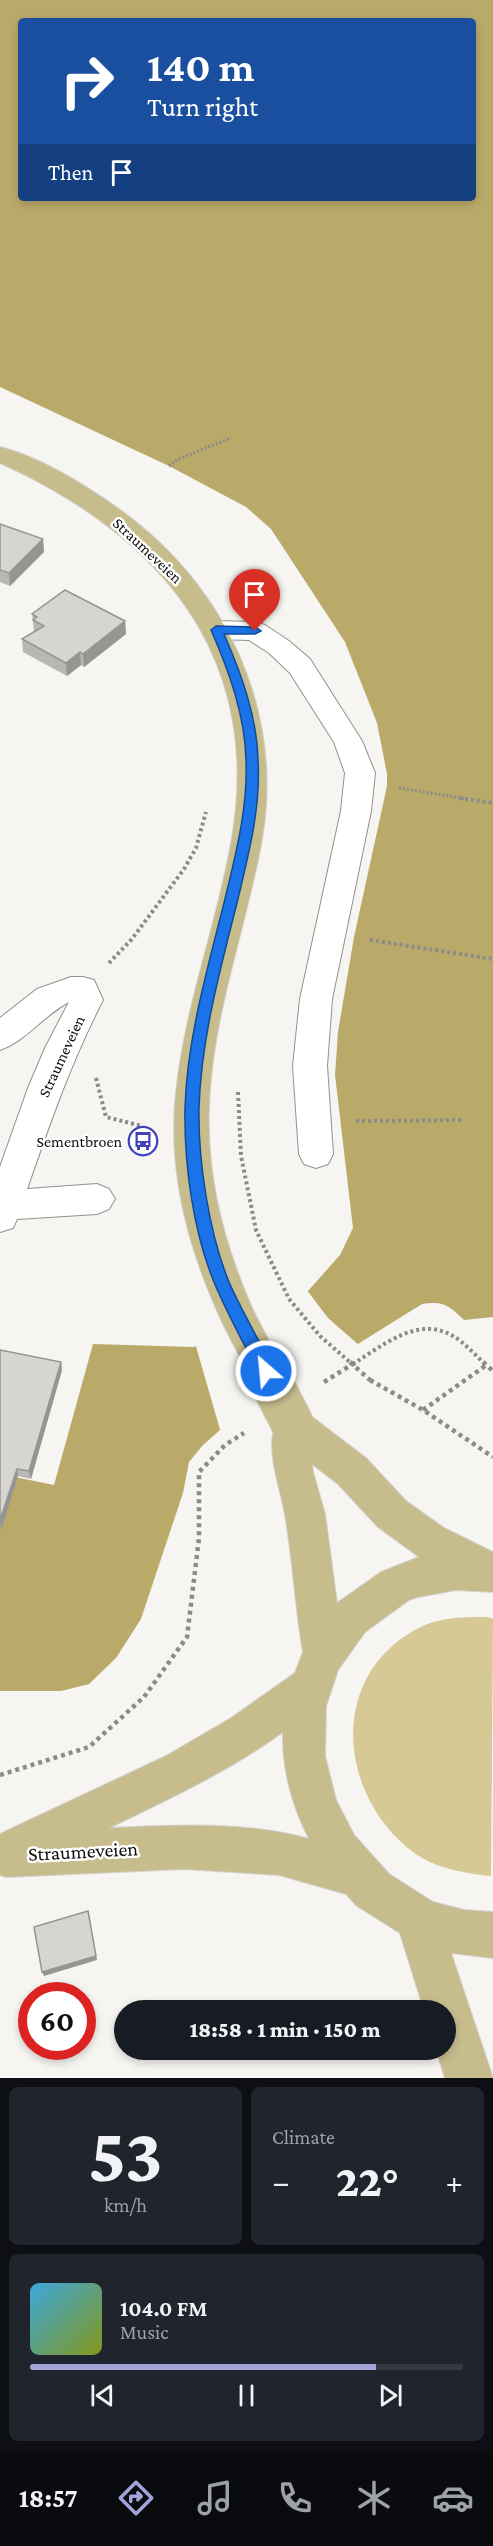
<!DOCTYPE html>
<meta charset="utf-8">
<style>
:root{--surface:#171b24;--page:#20242c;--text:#f1f3f6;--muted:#9ea1a6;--line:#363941;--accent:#a2a4da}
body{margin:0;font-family:"Crimson Pro",serif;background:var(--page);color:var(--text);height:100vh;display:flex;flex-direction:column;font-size:22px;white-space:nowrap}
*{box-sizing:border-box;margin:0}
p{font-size:20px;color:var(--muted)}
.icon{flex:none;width:33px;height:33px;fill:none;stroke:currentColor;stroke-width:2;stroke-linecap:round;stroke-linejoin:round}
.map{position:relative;height:2078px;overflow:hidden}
.details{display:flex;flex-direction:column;gap:9px;padding:9px;background:#0d0f14;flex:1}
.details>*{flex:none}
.hud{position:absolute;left:18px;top:18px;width:458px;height:183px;border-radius:6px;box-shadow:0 3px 9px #0003;background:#1a4fa0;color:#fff;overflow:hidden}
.speed{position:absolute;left:18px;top:1982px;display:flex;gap:12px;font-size:30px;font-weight:700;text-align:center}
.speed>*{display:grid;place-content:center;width:78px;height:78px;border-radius:50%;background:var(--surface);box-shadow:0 3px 9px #0003;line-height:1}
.speed .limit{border:9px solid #d22;background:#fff;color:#111}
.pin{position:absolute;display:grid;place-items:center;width:51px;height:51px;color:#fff;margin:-62px -26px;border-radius:50% 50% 50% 0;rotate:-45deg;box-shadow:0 0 6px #0007}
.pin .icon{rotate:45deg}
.me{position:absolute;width:66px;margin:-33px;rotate:333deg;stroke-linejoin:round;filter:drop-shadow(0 0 4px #0008)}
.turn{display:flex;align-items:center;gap:21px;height:126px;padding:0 30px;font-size:27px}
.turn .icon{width:78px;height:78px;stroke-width:2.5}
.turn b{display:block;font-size:42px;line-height:51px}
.then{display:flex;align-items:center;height:57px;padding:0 30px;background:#0003;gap:12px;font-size:22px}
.big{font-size:45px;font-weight:800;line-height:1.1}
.details .card{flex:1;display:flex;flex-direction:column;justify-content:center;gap:9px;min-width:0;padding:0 21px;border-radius:9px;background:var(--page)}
.details .dial{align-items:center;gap:0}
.dial b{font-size:78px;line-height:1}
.song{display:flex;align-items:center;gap:18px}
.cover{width:72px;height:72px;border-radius:9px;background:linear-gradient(135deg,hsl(200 70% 55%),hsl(70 70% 35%))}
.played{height:6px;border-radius:3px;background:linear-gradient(90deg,var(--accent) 80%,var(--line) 80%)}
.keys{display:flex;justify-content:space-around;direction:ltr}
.heat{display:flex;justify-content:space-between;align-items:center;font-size:33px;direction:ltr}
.details .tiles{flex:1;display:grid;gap:9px;grid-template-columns:1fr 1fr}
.card:last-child{grid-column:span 2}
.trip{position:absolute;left:114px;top:2000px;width:342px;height:60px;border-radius:30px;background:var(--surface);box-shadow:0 3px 9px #0003;font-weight:800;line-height:60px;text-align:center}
.menu{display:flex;height:96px;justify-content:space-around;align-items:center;background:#090b0e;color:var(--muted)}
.menu .icon{width:42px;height:42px}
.menu .current{color:var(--accent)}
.menu b{font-size:27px;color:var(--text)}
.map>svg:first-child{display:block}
.green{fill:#d6c995}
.water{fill:#baaa6a;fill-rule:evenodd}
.pier{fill:#f6f5f1}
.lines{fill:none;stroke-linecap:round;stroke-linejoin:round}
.minor-casing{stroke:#92918e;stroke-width:2}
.major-casing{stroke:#d4d3d3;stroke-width:2}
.path-far2{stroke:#8c8b89;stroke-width:3;stroke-dasharray:2 2;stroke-linecap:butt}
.path-far1{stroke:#8c8b89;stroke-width:4;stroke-dasharray:3 3;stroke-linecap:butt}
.path{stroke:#8c8b89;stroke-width:4.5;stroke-dasharray:4 4;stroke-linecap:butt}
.minor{fill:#fff;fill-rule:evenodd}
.major{fill:#c7bc8c;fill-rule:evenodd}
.major-bridge-far1-casing{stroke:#d4d3d3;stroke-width:35;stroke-linecap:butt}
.major-bridge-casing{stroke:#d4d3d3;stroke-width:44;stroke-linecap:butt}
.path-bridge-far1{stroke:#8c8b89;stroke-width:4;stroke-dasharray:3 3;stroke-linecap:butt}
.path-bridge{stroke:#8c8b89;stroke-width:4.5;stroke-dasharray:4 4;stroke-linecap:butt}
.major-bridge-far1{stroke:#c7bc8c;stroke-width:33}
.major-bridge{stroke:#c7bc8c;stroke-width:42}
.wall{fill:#b8b7b4}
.shaded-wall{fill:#969592}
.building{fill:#d6d5d1;stroke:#969592;stroke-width:1.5}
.route{fill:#1a73e8;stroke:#114b97;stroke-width:1.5}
.labels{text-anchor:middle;stroke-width:5;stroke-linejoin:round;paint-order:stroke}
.street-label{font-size:16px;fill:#0e0d0c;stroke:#fff}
.poi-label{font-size:16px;fill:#0e0d0c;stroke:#fff;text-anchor:end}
.near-street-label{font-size:20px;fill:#0e0d0c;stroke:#fff}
</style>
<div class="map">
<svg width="493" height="2078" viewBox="0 0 493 2078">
<rect width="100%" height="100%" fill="#f6f5f1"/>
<path class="green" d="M 487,1617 L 493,1619 L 491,1876 C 464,1873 436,1869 413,1852 C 339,1796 327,1679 415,1630 C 437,1617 462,1617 487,1617 Z"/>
<path class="water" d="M 0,0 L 493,0 L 493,1317 L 464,1320 C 448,1305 444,1301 422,1304 L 220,1430 L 203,1445 L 189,1462 L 183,1493 L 141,1619 L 116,1658 L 89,1684 L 61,1691 L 0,1691 L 0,1474 L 54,1485 L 93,1344 L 194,1347 L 308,1291 L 340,1255 L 353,1228 L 335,1075 L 338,1032 L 354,937 L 387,786 L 387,774 L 377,723 L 345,642 L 271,529 L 246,507 L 169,466 L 0,387 ZM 21,21 L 472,21 L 472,198 L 21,198 Z"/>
<path class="pier" d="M 306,1289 L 328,1318 L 360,1346 L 221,1433 L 195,1343 Z"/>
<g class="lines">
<g class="minor-casing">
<path id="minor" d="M 216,621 L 255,622 L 265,625 L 289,641 L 310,659 L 362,741 L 375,773 L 371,811 L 332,999 L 327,1066 L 333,1154 L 328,1164 L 316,1168 L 304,1164 L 299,1154 L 293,1066 L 300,999 L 341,811 L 345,773 L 334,742 L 290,673 L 269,653 L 249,640 L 216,639 L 206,636 L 202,630 L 206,624 Z
M 71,977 L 83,977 L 94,980 L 103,1000 C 71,1062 50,1123 27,1189 L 97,1184 L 109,1189 L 115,1199 L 109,1209 L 97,1214 L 17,1219 L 13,1228 L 0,1232 L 0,1167 L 28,1088 L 45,1048 L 69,1002 C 44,1015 26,1041 0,1050 L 0,1018 L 37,989 Z"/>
</g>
<g class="major-casing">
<path id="major" d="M 0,447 C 50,459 122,507 159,542 C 240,619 281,728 262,839 C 246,929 212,1015 209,1107 C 206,1181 226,1251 256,1317 L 251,1328 L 238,1333 L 225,1328 C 192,1259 169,1182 175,1104 C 182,1012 217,927 232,838 C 263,654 159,535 0,463 Z
M 293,1407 L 307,1413 L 366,1458 L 406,1501 L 444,1528 L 493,1552 L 493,1592 L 456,1590 L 418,1597 L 409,1600 L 365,1632 L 338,1670 L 326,1706 L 325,1756 L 336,1800 L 354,1835 L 389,1874 L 433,1902 L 464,1910 L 493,1912 L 493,1958 L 451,1953 L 493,2078 L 445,2078 L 436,2049 L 446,2049 L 446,2010 L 424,2010 L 400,1933 L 357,1906 L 346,1894 L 279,1875 L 184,1869 L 6,1877 L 0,1875 L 0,1835 L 2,1833 L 166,1756 L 231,1718 L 295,1673 L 303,1652 C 295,1607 293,1560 285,1515 C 279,1480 263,1448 279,1413 ZM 312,1464 L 338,1484 L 378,1527 L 419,1557 L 381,1572 L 337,1603 L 325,1514 L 313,1472 ZM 283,1732 C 282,1770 292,1805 309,1839 C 244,1821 176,1825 109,1828 C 169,1799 229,1771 283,1732 Z"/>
</g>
<path class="path-far2" d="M 169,466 L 178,459 L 231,438
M 399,788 L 468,799"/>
<path class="path-far1" d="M 459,798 L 493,803
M 370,940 L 493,959
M 109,963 L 132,939 L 184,869 L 196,848 L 206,812
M 96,1078 L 106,1117 L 142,1126
M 238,1092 L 241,1156 L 256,1230 L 289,1299
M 356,1121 L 463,1120
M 353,1364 C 382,1346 418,1315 453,1336 C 464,1342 475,1355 485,1364"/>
<path class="path" d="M 483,1362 L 493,1371
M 370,1380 L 423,1410 L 493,1457
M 324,1382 L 356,1362
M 423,1410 L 485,1366
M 0,1775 L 89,1747 L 144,1697 L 187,1637 L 199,1538 L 199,1472 L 225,1445 L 244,1433"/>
<use href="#minor" class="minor"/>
<use href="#major" class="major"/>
<g class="major-bridge-far1-casing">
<path id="major-bridge-far1" d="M 238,1317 L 262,1364"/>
</g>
<g class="major-bridge-casing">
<path id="major-bridge" d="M 261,1362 L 293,1425"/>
</g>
<path class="path-bridge-far1" d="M 289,1299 L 320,1336 L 352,1364"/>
<path class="path-bridge" d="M 350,1362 L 370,1380"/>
<use href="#major-bridge-far1" class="major-bridge-far1"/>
<use href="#major-bridge" class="major-bridge"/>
</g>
<path class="wall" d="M 0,524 L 43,539 L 44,552 L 10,586 L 0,582 Z
M 32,614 L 125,621 L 126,634 L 84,667 L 81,665 L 67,676 L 23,652 L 22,639 L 34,632 Z
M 0,1350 L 61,1362 L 62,1370 L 31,1479 L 18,1476 L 1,1531 Z"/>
<path class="shaded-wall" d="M 43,539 L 44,552 L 10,586 L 9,573 Z
M 125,621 L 126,634 L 84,667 L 83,654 Z
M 80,652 L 81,665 L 67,676 L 66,663 Z
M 61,1362 L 62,1370 L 31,1479 L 29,1471 Z
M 17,1469 L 18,1476 L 1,1531 L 0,1520 Z
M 89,1915 L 97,1960 L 44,1976 L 42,1972 Z"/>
<path class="building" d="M 0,524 L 43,539 L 9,573 L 0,570 Z
M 65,590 L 125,621 L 83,654 L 80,652 L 66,663 L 22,639 L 44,626 L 33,620 L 37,617 L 32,614 Z
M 0,1350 L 61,1362 L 29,1471 L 17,1469 L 0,1520 Z
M 88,1911 L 96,1956 L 42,1972 L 34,1927 Z"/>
<path class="route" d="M 216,626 L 255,627 L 261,631 L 255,634 L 224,634 C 241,673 257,716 258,760 C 261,809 248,856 237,903 C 220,970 201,1039 199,1108 C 198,1161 209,1233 229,1282 C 242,1312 260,1341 274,1371 L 271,1376 L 266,1378 L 260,1376 C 245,1345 227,1314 214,1282 C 193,1231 184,1164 185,1108 C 187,1038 208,967 225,899 C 236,853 248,808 246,760 C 245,715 229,671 211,630 Z"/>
<defs>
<g id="bus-ring" transform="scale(1.5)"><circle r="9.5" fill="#fff" stroke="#4143b8" stroke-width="1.5"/><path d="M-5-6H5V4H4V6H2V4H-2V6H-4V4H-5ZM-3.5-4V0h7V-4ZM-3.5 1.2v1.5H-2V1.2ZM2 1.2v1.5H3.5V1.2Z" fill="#4143b8"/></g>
</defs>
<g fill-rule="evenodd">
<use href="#bus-ring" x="143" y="1141"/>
</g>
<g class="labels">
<g class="street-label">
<text transform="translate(148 550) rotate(43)" y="6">Straumeveien</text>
<text transform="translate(61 1056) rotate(-65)" y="6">Straumeveien</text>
</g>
<g class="poi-label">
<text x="122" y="1147">Sementbroen</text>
</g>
<g class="near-street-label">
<text transform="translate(83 1851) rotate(-3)" y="7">Straumeveien</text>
</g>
</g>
</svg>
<div class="speed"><div class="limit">60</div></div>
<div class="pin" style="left:255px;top:631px;background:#d93025"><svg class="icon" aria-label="arrive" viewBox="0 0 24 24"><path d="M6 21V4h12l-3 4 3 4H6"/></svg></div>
<svg class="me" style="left:266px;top:1371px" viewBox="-20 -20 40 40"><circle r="17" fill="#1a73e8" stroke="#fff" stroke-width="3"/><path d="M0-11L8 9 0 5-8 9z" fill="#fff"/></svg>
<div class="trip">18:58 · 1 min · 150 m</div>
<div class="hud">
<div class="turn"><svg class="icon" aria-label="right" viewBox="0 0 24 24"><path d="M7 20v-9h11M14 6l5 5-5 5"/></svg><div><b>140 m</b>Turn right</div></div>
<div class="then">Then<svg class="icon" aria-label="arrive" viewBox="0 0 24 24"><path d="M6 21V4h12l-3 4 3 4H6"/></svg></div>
</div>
</div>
<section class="details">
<div class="tiles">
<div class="card dial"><b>53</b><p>km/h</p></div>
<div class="card"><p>Climate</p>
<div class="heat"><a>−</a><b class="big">22°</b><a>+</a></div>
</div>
<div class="card">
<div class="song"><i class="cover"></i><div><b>104.0 FM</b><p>Music</p></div></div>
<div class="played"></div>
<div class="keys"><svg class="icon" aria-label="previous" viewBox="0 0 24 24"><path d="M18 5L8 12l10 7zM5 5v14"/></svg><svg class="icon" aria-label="pause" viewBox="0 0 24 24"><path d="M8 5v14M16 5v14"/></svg><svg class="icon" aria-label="next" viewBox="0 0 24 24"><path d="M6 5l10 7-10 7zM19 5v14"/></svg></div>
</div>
</div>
</section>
<nav class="menu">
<b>18:57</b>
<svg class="icon current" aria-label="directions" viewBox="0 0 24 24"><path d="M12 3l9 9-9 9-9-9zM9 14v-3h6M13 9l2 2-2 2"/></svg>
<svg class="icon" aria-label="music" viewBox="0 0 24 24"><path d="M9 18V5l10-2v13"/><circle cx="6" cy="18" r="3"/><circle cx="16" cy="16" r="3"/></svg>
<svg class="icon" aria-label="phone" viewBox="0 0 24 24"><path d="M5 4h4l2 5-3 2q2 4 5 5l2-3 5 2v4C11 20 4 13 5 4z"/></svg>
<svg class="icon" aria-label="climate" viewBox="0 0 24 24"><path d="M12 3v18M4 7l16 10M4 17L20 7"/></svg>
<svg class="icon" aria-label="car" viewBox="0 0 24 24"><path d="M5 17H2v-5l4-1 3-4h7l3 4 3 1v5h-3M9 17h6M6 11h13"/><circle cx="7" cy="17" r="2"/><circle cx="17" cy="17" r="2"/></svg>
</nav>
